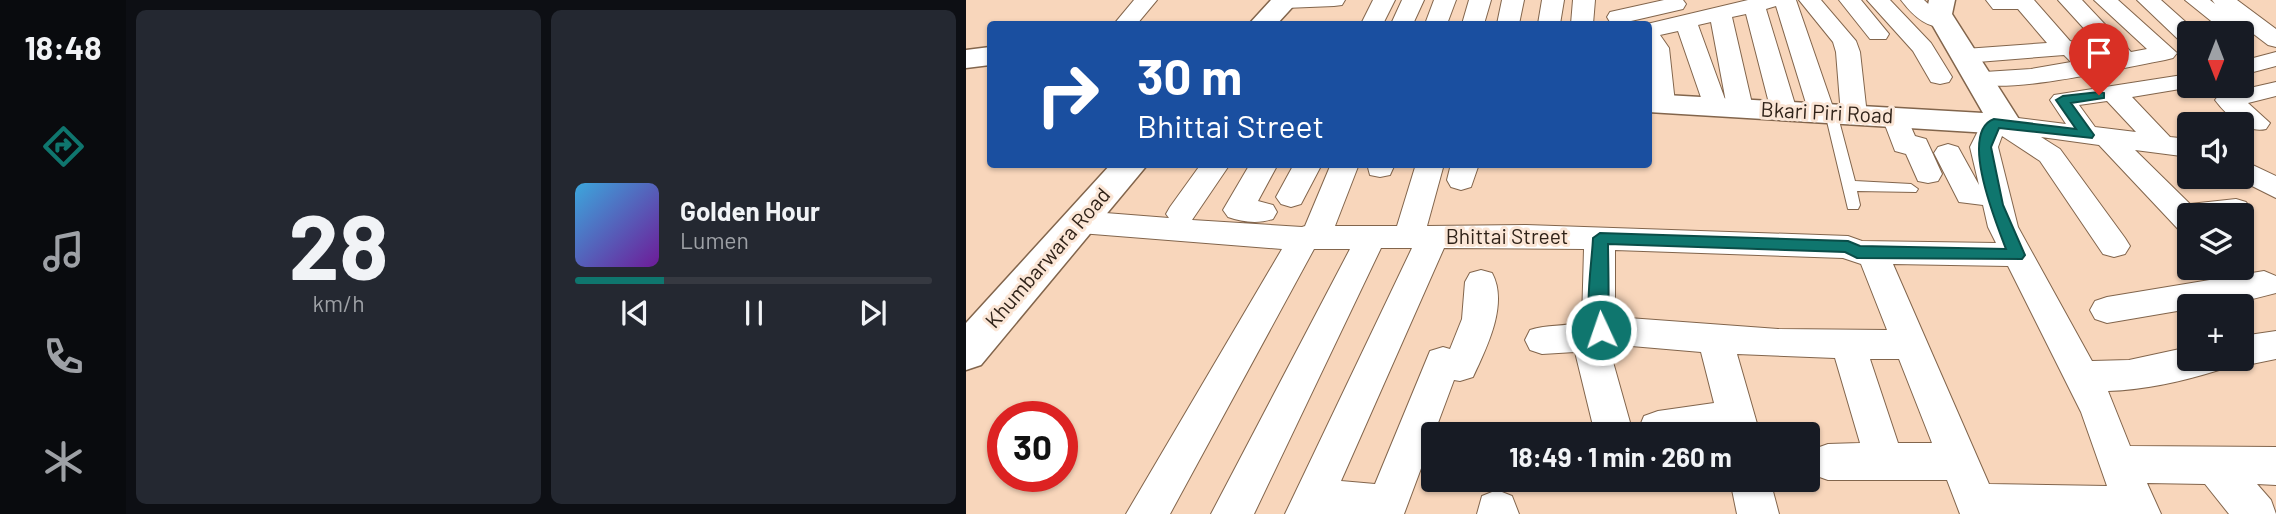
<!DOCTYPE html>
<meta charset="utf-8">
<style>
:root{--surface:#171b24;--page:#242831;--text:#f1f3f6;--muted:#9ea1a6;--line:#363941;--accent:#0f766e}
body{margin:0;font-family:Barlow,sans-serif;background:var(--page);color:var(--text);height:100vh;display:flex;flex-direction:column;font-size:26px;white-space:nowrap}
*{box-sizing:border-box;margin:0}
p{font-size:23px;color:var(--muted)}
.icon{flex:none;width:38px;height:38px;fill:none;stroke:currentColor;stroke-width:2;stroke-linecap:round;stroke-linejoin:round}
.map{position:relative;flex:1;overflow:hidden}
.details{display:flex;flex-direction:column;gap:10px;padding:10px;background:#0d0f14;width:840px}
.details>*{flex:none}
.guide{position:absolute;left:21px;top:21px;width:665px;height:147px;border-radius:7px;box-shadow:0 2px 5px #0004;background:#1a4fa0;color:#fff;overflow:hidden}
.needle{width:46px;rotate:180deg}
.buttons{position:absolute;left:1211px;top:21px;display:grid;gap:14px}
.buttons a{display:grid;place-items:center;width:77px;height:77px;border-radius:7px;background:var(--surface);box-shadow:0 2px 5px #0004;font-size:35px}
.speed{position:absolute;left:21px;top:401px;display:flex;gap:14px;font-size:35px;font-weight:700;text-align:center}
.speed>*{display:grid;place-content:center;width:91px;height:91px;border-radius:50%;background:var(--surface);box-shadow:0 2px 5px #0004;line-height:1}
.speed .limit{border:10px solid #d22;background:#fff;color:#111}
.pin{position:absolute;display:grid;place-items:center;width:60px;height:60px;color:#fff;margin:-72px -30px;border-radius:50% 50% 50% 0;rotate:-45deg;box-shadow:0 0 7px #0007}
.pin .icon{rotate:45deg}
.me{position:absolute;width:77px;margin:-38px;rotate:357deg;stroke-linejoin:round;filter:drop-shadow(0 0 5px #0008)}
.turn{display:flex;align-items:center;gap:24px;height:147px;padding:0 35px;font-size:32px}
.turn .icon{width:91px;height:91px;stroke-width:2.5}
.turn b{display:block;font-size:49px;line-height:60px}
.details .tile{flex:1;display:flex;flex-direction:column;justify-content:center;gap:10px;min-width:0;padding:0 24px;border-radius:10px;background:var(--page)}
.details .dial{align-items:center;gap:0}
.dial b{font-size:91px;line-height:1}
.song{display:flex;align-items:center;gap:21px}
.cover{width:84px;height:84px;border-radius:10px;background:linear-gradient(135deg,hsl(200 70% 55%),hsl(280 70% 35%))}
.played{height:7px;border-radius:4px;background:linear-gradient(90deg,var(--accent) 25%,var(--line) 25%)}
.keys{display:flex;justify-content:space-around;direction:ltr}
.details .tiles{flex:1;display:grid;gap:10px;grid-template-columns:repeat(2,1fr)}
.trip{position:absolute;left:455px;top:422px;width:399px;height:70px;border-radius:7px;background:var(--surface);box-shadow:0 2px 5px #0004;font-weight:700;line-height:70px;text-align:center}
main{display:flex;flex:1;min-height:0}
.dock{display:flex;flex-direction:column;width:126px;justify-content:space-around;align-items:center;background:#090b0e;color:var(--muted)}
.dock .icon{width:49px;height:49px}
.dock .active{color:var(--accent)}
.dock b{font-size:32px;color:var(--text)}
.map>svg:first-child{display:block}
.lines{fill:none;stroke-linecap:round;stroke-linejoin:round}
.service-casing{stroke:#82654c;stroke-width:2}
.minor-casing{stroke:#82654c;stroke-width:2}
.tertiary-casing{stroke:#82654c;stroke-width:3}
.secondary-casing{stroke:#82654c;stroke-width:3}
.service{fill:#fff;fill-rule:evenodd}
.minor{fill:#fff;fill-rule:evenodd}
.tertiary{fill:#fff;fill-rule:evenodd}
.secondary{fill:#fff;fill-rule:evenodd}
.route{fill:#0f766e;stroke:#0a4d48;stroke-width:2}
.labels{text-anchor:middle;stroke-width:6;stroke-linejoin:round;paint-order:stroke}
.street-label{font-size:21px;fill:#2f2218;stroke:#fbe6d6}
</style>
<main>
<nav class="dock">
<b>18:48</b>
<svg class="icon active" aria-label="directions" viewBox="0 0 24 24"><path d="M12 3l9 9-9 9-9-9zM9 14v-3h6M13 9l2 2-2 2"/></svg>
<svg class="icon" aria-label="music" viewBox="0 0 24 24"><path d="M9 18V5l10-2v13"/><circle cx="6" cy="18" r="3"/><circle cx="16" cy="16" r="3"/></svg>
<svg class="icon" aria-label="phone" viewBox="0 0 24 24"><path d="M5 4h4l2 5-3 2q2 4 5 5l2-3 5 2v4C11 20 4 13 5 4z"/></svg>
<svg class="icon" aria-label="climate" viewBox="0 0 24 24"><path d="M12 3v18M4 7l16 10M4 17L20 7"/></svg>
</nav>
<section class="details">
<div class="tiles">
<div class="tile dial"><b>28</b><p>km/h</p></div>
<div class="tile">
<div class="song"><i class="cover"></i><div><b>Golden Hour</b><p>Lumen</p></div></div>
<div class="played"></div>
<div class="keys"><svg class="icon" aria-label="previous" viewBox="0 0 24 24"><path d="M18 5L8 12l10 7zM5 5v14"/></svg><svg class="icon" aria-label="pause" viewBox="0 0 24 24"><path d="M8 5v14M16 5v14"/></svg><svg class="icon" aria-label="next" viewBox="0 0 24 24"><path d="M6 5l10 7-10 7zM19 5v14"/></svg></div>
</div>
</div>
</section>
<div class="map">
<svg width="1310" height="514" viewBox="0 0 1310 514">
<rect width="100%" height="100%" fill="#f8d6bb"/>
<g class="lines">
<g class="service-casing">
<path id="service" d="M 865,109 L 871,113 L 889,181 L 945,184 L 952,189 L 950,192 L 891,191 L 894,205 L 892,209 L 882,209 L 859,113 Z"/>
</g>
<g class="minor-casing">
<path id="minor" d="M 168,0 L 191,0 L 171,24 L 148,24 Z
M 310,0 L 379,0 L 376,5 L 368,6 L 319,8 L 311,7 Z
M 407,0 L 429,0 L 417,24 L 395,24 Z
M 436,0 L 458,0 L 447,24 L 425,24 Z
M 468,0 L 490,0 L 481,24 L 459,24 Z
M 503,0 L 525,0 L 518,24 L 496,24 Z
M 536,0 L 558,0 L 553,24 L 531,24 Z
M 576,0 L 598,0 L 594,24 L 572,24 Z
M 607,0 L 629,0 L 627,24 L 605,24 Z
M 698,0 L 717,0 L 720,4 L 717,9 L 652,24 L 644,22 L 641,17 L 644,12 Z
M 782,0 L 830,0 L 869,113 L 865,119 L 856,121 L 847,119 L 843,113 L 810,6 L 800,9 L 831,111 L 827,117 L 818,119 L 809,117 L 805,111 L 780,14 L 766,17 L 787,108 L 783,113 L 774,116 L 765,113 L 761,108 L 758,112 L 749,115 L 740,112 L 712,31 L 694,35 L 703,48 L 709,103 L 705,108 L 696,111 L 687,108 L 683,103 L 681,24 ZM 745,22 L 760,102 L 732,25 Z
M 833,0 L 855,0 L 890,41 L 894,52 L 901,115 L 897,121 L 888,123 L 879,121 L 875,115 L 870,52 L 867,42 Z
M 873,0 L 895,0 L 923,34 L 920,39 L 904,39 Z
M 901,0 L 924,0 L 965,43 L 986,77 L 983,82 L 974,84 L 965,82 L 947,51 Z
M 935,0 L 958,0 L 973,14 L 985,16 L 988,21 L 985,26 C 963,31 948,17 935,0 Z
M 1020,0 L 1068,0 L 1104,41 L 1112,43 L 1128,58 L 1143,56 L 1092,0 L 1116,0 L 1165,52 L 1181,49 L 1128,0 L 1152,0 L 1211,53 L 1207,58 L 1199,60 C 1150,69 1049,94 1003,83 L 1000,78 L 1003,73 L 1065,69 L 1105,62 L 1098,55 L 999,63 L 991,61 L 987,56 L 991,51 L 999,49 L 1081,43 L 1052,9 L 1027,9 Z
M 1171,0 L 1195,0 L 1232,33 L 1223,33 L 1223,44 L 1215,42 Z
M 1219,0 L 1244,0 L 1249,4 L 1246,0 L 1271,0 L 1310,29 L 1310,47 L 1302,45 L 1281,29 L 1282,31 L 1276,37 L 1276,33 L 1260,33 Z
M 1310,52 L 1310,66 L 1276,75 L 1276,61 Z
M 1223,74 L 1223,86 L 1232,86 L 1166,97 L 1204,137 L 1223,139 L 1223,157 L 1169,150 L 1224,204 L 1270,199 L 1280,202 L 1285,209 L 1280,216 L 1223,215 L 1223,232 L 1212,229 L 1133,145 L 1075,137 L 1094,149 L 1159,238 L 1164,246 L 1159,254 L 1148,257 L 1137,254 L 1074,161 L 1036,136 L 1032,147 L 1052,227 L 1126,361 L 1163,360 L 1223,347 L 1223,359 L 1258,359 L 1253,370 C 1218,381 1179,390 1142,391 L 1164,446 L 1310,447 L 1310,485 L 1291,484 L 1305,500 L 1310,514 L 1263,514 L 1239,484 L 1181,483 L 1195,514 L 994,514 L 981,480 L 862,480 L 848,475 L 842,462 L 848,449 L 862,444 L 894,443 L 869,358 L 771,354 L 794,434 L 676,434 L 673,428 L 678,416 L 692,411 L 748,403 L 735,352 L 642,344 L 667,433 L 629,434 L 609,352 L 576,354 L 564,350 L 559,340 L 564,330 C 581,324 599,327 616,322 L 618,249 L 478,248 L 375,481 L 409,484 L 464,351 L 477,347 L 484,349 L 496,319 L 499,282 L 504,273 L 515,270 L 526,273 C 543,304 520,349 507,377 L 494,381 L 488,380 L 438,514 L 319,514 L 446,248 L 415,248 L 288,514 L 245,514 L 384,249 L 348,249 L 204,514 L 160,514 L 316,249 L 114,233 L 103,230 L 99,222 L 103,214 L 114,211 L 203,218 L 200,214 L 204,207 L 235,164 L 264,164 L 226,220 L 336,227 L 339,226 L 365,164 L 393,164 L 369,226 L 431,226 L 450,164 L 478,164 L 461,226 L 560,225 L 882,236 L 896,241 L 1030,243 L 1022,227 L 1017,205 L 993,202 L 968,153 L 972,147 L 982,144 L 992,147 L 1013,185 L 1004,147 L 1019,117 L 1028,115 L 1100,124 L 1084,100 L 1088,95 ZM 1141,101 L 1170,132 L 1129,127 L 1113,105 ZM 649,250 L 877,258 L 895,264 L 921,330 L 812,329 L 649,317 ZM 927,264 L 1042,266 L 1115,412 L 1141,486 L 1023,484 ZM 904,359 L 933,359 L 966,443 L 932,443 Z
M 1310,82 L 1310,96 L 1282,103 L 1304,123 L 1300,129 C 1281,134 1260,115 1249,100 L 1253,95 Z
M 929,109 L 938,111 L 949,136 L 960,139 L 976,174 L 972,181 L 962,183 L 952,181 L 940,154 L 929,151 L 916,117 L 920,111 Z
M 1276,160 L 1310,176 L 1310,198 L 1268,177 L 1276,177 Z
M 284,164 L 312,164 L 292,201 L 307,205 L 311,212 L 307,219 C 292,224 276,222 262,217 L 257,210 Z
M 328,164 L 356,164 L 335,204 L 325,207 L 315,204 L 310,197 Z
M 401,164 L 429,164 L 424,175 L 414,177 L 404,175 Z
M 485,164 L 513,164 L 505,187 L 495,190 L 485,187 L 481,180 Z
M 1298,271 L 1310,276 L 1310,293 C 1282,301 1252,306 1223,306 L 1223,309 L 1141,323 L 1129,319 L 1124,310 L 1129,301 L 1141,297 Z
M 1310,331 L 1310,359 L 1276,366 L 1264,361 L 1262,359 L 1276,359 L 1276,336 Z
M 764,480 L 804,480 L 813,514 L 771,514 Z
M 531,490 L 546,496 L 553,514 L 511,514 L 516,496 Z"/>
</g>
<g class="tertiary-casing">
<path id="tertiary" d="M 963,0 L 989,0 L 986,14 L 1056,124 L 1051,131 L 1040,134 L 682,112 L 682,94 L 1017,113 L 960,14 Z
M 24,47 L 24,65 L 0,68 L 0,50 Z"/>
</g>
<g class="secondary-casing">
<path id="secondary" d="M 305,0 L 333,0 L 311,24 L 283,24 Z
M 145,164 L 182,164 L 15,365 L 0,370 L 0,323 Z"/>
</g>
<use href="#service" class="service"/>
<use href="#minor" class="minor"/>
<use href="#tertiary" class="tertiary"/>
<use href="#secondary" class="secondary"/>
</g>
<path class="route" d="M 1133,92 L 1138,93 L 1138,98 L 1105,103 L 1128,135 L 1126,138 L 1033,128 L 1025,147 L 1037,205 L 1059,255 L 1056,259 L 891,258 L 879,252 L 642,244 C 642,258 644,329 641,335 L 628,335 C 617,313 626,264 627,238 L 634,233 L 882,241 L 894,246 L 1040,249 C 1031,225 992,132 1028,119 L 1110,129 L 1090,100 L 1097,96 Z"/>
<g class="labels">
<g class="street-label">
<text transform="translate(861 113) rotate(3)" y="7">Bkari Piri Road</text>
<text x="541" y="244">Bhittai Street</text>
<text transform="translate(82 258) rotate(-49)" y="7">Khumbarwara Road</text>
</g>
</g>
</svg>
<div class="buttons">
<a><svg class="needle" viewBox="-14 -14 28 28"><path d="M0-13l5 13h-10z" fill="#e53935"/><path d="M0 13l5-13h-10z" fill="#9ea1a6"/></svg></a>
<a><svg class="icon" aria-label="sound" viewBox="0 0 24 24"><path d="M4 9h4l5-4v14l-5-4H4zM17 9q2 3 0 6"/></svg></a>
<a><svg class="icon" aria-label="layers" viewBox="0 0 24 24"><path d="M12 4l9 5-9 5-9-5zM3 14l9 5 9-5"/></svg></a>
<a>+</a>
</div>
<div class="speed"><div class="limit">30</div></div>
<div class="pin" style="left:1133px;top:95px;background:#d93025"><svg class="icon" aria-label="arrive" viewBox="0 0 24 24"><path d="M6 21V4h12l-3 4 3 4H6"/></svg></div>
<svg class="me" style="left:635px;top:330px" viewBox="-20 -20 40 40"><circle r="17" fill="#0f766e" stroke="#fff" stroke-width="3"/><path d="M0-11L8 9 0 5-8 9z" fill="#fff"/></svg>
<div class="trip">18:49 · 1 min · 260 m</div>
<div class="guide">
<div class="turn"><svg class="icon" aria-label="right" viewBox="0 0 24 24"><path d="M7 20v-9h11M14 6l5 5-5 5"/></svg><div><b>30 m</b>Bhittai Street</div></div>
</div>
</div>
</main>
